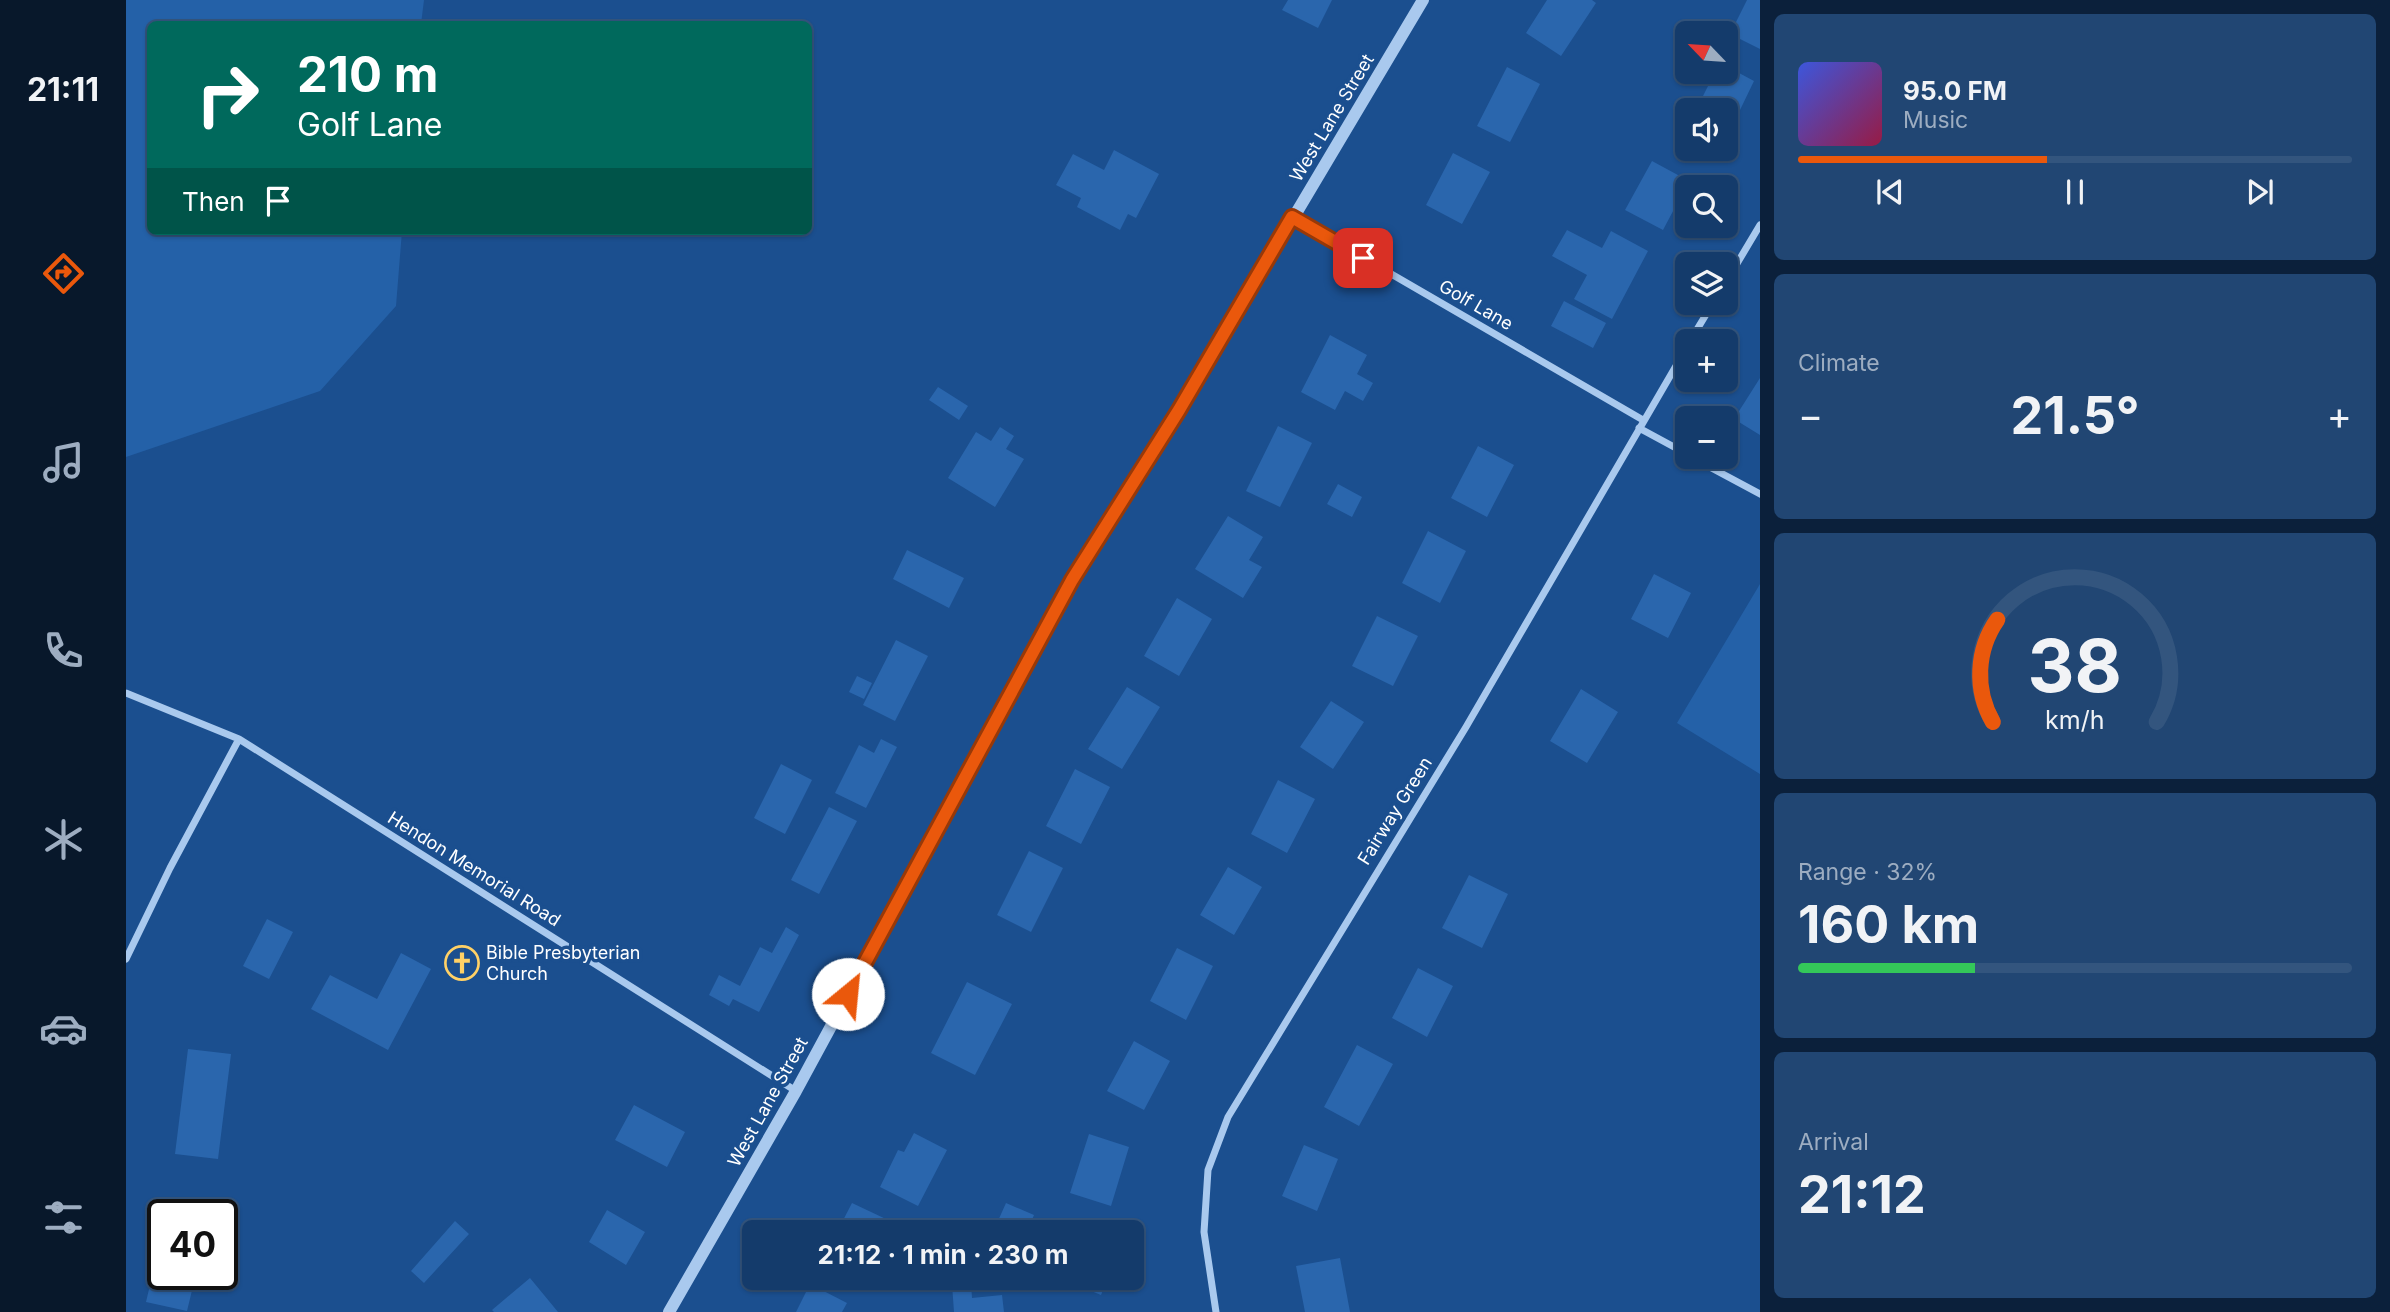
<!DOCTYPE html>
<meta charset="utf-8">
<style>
:root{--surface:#143b6b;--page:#214673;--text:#f1f3f6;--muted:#9dadc1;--line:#33557e;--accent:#ea580c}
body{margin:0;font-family:Inter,sans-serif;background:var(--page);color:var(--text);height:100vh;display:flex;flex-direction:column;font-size:26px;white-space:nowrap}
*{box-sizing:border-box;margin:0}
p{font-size:23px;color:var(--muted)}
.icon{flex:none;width:38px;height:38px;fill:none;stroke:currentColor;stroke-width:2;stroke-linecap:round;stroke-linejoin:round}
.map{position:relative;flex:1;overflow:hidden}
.side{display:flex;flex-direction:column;gap:14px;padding:14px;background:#0b203b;width:630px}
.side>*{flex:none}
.top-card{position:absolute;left:21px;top:21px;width:665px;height:214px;border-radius:10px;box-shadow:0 2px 5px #0004,0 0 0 2px var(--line);background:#00695c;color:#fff;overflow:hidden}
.needle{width:46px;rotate:295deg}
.buttons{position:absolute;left:1549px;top:21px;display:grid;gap:14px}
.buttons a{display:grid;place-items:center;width:63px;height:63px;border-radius:10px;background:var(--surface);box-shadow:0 2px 5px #0004,0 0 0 2px var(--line);font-size:35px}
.speed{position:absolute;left:21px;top:1199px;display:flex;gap:14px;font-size:35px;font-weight:700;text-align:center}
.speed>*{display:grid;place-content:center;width:91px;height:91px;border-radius:50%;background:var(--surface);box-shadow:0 2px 5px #0004,0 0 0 2px var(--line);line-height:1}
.speed .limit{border:4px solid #111;border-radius:10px;background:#fff;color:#111}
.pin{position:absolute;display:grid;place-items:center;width:60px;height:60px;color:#fff;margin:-30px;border-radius:14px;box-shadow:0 4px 10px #0006}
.me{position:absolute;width:77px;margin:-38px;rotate:28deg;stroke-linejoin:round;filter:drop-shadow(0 0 5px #0008)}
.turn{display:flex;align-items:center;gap:24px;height:147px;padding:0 35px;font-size:32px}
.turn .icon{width:91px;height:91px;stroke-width:2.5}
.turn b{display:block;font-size:49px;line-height:60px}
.then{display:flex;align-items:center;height:66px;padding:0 35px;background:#0003;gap:14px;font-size:26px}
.big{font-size:52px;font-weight:700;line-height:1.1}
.side .card{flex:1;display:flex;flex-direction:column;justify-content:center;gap:10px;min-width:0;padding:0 24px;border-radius:10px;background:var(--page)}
.side .dial{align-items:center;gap:0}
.dial svg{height:182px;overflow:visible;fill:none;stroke:var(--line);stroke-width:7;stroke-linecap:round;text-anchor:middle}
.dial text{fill:var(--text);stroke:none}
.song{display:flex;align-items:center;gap:21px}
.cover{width:84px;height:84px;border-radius:10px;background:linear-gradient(135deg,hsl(230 70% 55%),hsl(340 70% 35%))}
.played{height:7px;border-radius:4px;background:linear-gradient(90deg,var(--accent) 45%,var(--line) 45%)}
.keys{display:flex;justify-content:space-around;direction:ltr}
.heat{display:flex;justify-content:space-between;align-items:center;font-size:38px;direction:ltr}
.charge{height:10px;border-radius:5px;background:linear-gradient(90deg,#34c759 32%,var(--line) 0)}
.trip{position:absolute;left:616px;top:1220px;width:402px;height:70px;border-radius:10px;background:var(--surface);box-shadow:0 2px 5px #0004,0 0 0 2px var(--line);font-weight:700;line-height:70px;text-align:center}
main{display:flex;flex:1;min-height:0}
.dock{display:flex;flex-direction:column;width:126px;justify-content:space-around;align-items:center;background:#08182b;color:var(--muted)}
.dock .icon{width:49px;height:49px}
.dock .selected{color:var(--accent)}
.dock b{font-size:32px;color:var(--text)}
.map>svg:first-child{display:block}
.green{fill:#2461a8}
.building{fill:#2a66ad}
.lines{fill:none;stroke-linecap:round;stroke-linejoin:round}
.minor{stroke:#a9c9ee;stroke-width:7}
.tertiary{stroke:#a9c9ee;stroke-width:12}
.route-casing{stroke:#983908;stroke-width:18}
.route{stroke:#ea580c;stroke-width:12}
.labels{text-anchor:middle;stroke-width:7;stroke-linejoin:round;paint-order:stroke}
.street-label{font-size:18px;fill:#fff;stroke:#1b4f8f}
.poi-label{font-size:18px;fill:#fff;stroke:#1b4f8f;text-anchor:start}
</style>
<main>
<nav class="dock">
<b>21:11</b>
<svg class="icon selected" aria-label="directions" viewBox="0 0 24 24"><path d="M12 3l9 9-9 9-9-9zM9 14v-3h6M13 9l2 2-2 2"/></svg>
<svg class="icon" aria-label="music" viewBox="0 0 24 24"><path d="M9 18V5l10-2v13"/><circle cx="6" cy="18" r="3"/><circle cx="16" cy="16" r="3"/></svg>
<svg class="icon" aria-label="phone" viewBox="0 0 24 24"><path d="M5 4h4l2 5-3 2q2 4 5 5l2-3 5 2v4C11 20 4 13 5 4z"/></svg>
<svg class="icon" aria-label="climate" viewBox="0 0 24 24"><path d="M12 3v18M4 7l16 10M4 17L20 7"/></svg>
<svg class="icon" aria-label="car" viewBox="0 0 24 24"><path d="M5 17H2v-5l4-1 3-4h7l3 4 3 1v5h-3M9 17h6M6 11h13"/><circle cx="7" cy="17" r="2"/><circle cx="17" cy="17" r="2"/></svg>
<svg class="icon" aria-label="filters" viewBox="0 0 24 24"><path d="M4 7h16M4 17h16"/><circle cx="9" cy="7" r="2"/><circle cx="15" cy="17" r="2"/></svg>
</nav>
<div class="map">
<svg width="1634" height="1312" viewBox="0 0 1634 1312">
<rect width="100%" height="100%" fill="#1b4f8f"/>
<path class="green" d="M 0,0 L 298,0 L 295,24 L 24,24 L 24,231 L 276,231 L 270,306 L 194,391 L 0,457 Z
M 1634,584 L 1634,774 L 1551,723 Z"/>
<path class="building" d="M 1162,0 L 1206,0 L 1192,28 L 1156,10 Z
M 1421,0 L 1466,0 L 1470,3 L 1435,56 L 1400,33 Z
M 1621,0 L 1634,0 L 1634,49 L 1604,34 Z
M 1600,66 L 1628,81 L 1600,139 L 1600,110 L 1570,110 L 1589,72 L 1600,72 Z
M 1381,67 L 1414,84 L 1384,142 L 1351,126 Z
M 988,150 L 1033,174 L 1010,218 L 1002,214 L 994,230 L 951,207 L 955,198 L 930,185 L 947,154 L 978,170 Z
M 1327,153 L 1364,172 L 1336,224 L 1300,205 Z
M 1526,161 L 1563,181 L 1537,230 L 1499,210 Z
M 1441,230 L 1476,248 L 1485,231 L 1522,251 L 1486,319 L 1448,299 L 1461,275 L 1426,256 Z
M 1438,301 L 1480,323 L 1467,348 L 1425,326 Z
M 1204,335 L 1241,355 L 1231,374 L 1247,383 L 1237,401 L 1219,391 L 1209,410 L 1175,392 Z
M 1634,378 L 1634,435 L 1608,419 Z
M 812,387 L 842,406 L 833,420 L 803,400 Z
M 1152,426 L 1186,443 L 1154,507 L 1120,491 Z
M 874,427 L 888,436 L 880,449 L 898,459 L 869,507 L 822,478 L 850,432 L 865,441 Z
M 1352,446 L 1388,465 L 1361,517 L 1325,498 Z
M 1212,484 L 1236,497 L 1226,517 L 1201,504 Z
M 1102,516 L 1137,537 L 1123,560 L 1136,567 L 1117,598 L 1069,569 Z
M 1302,531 L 1340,551 L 1314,603 L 1276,583 Z
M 781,550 L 838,578 L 823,608 L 767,579 Z
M 1528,574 L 1565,593 L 1542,638 L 1505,619 Z
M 1051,598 L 1086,619 L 1053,676 L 1018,656 Z
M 1251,616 L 1292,636 L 1267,686 L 1226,666 Z
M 770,640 L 802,656 L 769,721 L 737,705 Z
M 731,676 L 746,683 L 738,699 L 723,692 Z
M 1001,687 L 1034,707 L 996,769 L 962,749 Z
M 1455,689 L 1492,712 L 1461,763 L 1424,741 Z
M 1205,701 L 1238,722 L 1207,769 L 1174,747 Z
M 755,739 L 771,747 L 740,808 L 709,793 L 733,745 L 748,753 Z
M 655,764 L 686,780 L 659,834 L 628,818 Z
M 949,769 L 984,787 L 955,844 L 920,826 Z
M 1152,780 L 1189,799 L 1161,853 L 1125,834 Z
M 703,807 L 731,821 L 693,894 L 665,880 Z
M 903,851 L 937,868 L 905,932 L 871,915 Z
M 1102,867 L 1136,887 L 1108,935 L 1074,915 Z
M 1343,875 L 1382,894 L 1356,948 L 1316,928 Z
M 141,919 L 167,932 L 143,979 L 117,966 Z
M 660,927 L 673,935 L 633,1012 L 607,999 L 603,1006 L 583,995 L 593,975 L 614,986 L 634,947 L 646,953 Z
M 1051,948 L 1087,966 L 1060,1020 L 1024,1001 Z
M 275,953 L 305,969 L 262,1050 L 185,1009 L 204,975 L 251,999 Z
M 1292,968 L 1327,986 L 1301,1037 L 1266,1018 Z
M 841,982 L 886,1004 L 849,1075 L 805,1053 Z
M 1008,1041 L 1044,1061 L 1018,1110 L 981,1091 Z
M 1231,1045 L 1267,1064 L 1233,1126 L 1198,1107 Z
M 62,1049 L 105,1054 L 92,1159 L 49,1154 Z
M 508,1105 L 559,1132 L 541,1167 L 489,1140 Z
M 788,1133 L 821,1150 L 792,1206 L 754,1187 L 772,1150 L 778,1152 Z
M 963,1134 L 1003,1147 L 985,1206 L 944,1193 Z
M 1178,1145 L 1212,1159 L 1191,1211 L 1156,1196 Z
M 726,1203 L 762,1220 L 756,1232 L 711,1232 Z
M 880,1203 L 908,1215 L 901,1232 L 867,1232 Z
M 481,1210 L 519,1232 L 500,1265 L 463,1242 Z
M 329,1221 L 343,1234 L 298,1283 L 285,1271 Z
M 36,1234 L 37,1274 L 70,1274 L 61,1311 L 20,1302 Z
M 1214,1258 L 1224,1312 L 1179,1312 L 1170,1266 Z
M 404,1278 L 432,1312 L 368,1312 L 366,1310 Z
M 933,1278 L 982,1278 L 975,1295 Z
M 845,1283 L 846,1298 L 876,1295 L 878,1312 L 828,1312 L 826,1284 Z
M 684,1284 L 721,1303 L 716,1312 L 670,1312 Z"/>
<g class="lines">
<path class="minor" d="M 1167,217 L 1517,420
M 1600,282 L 1634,225
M 1564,341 L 1587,303
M 1513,428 L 1561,454
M 1565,457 L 1634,494
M 0,693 L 113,739 L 670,1091
M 0,959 L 44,868 L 113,739
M 1090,1312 L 1078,1232 L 1082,1170 L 1102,1117 L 1340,727 L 1561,347"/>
<path class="tertiary" d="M 543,1312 L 670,1091 L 946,581 L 1053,410 L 1297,0"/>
</g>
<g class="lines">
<g class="route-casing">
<path id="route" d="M 722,994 L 946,580 L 1053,410 L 1166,217 L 1237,258"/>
</g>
<use href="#route" class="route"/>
</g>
<defs>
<g id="church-ring" transform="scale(1.75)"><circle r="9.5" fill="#1b4f8f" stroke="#ffd166" stroke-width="1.5"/><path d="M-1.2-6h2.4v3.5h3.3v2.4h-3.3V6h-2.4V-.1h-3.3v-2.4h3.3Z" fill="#ffd166"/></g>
</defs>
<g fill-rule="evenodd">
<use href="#church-ring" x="336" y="963"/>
</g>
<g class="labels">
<g class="street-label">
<text transform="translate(1206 118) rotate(-59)" y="6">West Lane Street</text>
<text transform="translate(1350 305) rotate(30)" y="6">Golf Lane</text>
<text transform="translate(1269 811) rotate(-58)" y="6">Fairway Green</text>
<text transform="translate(348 869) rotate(32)" y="6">Hendon Memorial Road</text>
<text transform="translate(642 1102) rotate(-61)" y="6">West Lane Street</text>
</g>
<g class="poi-label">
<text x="360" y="959">Bible Presbyterian<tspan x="360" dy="21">Church</tspan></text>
</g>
</g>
</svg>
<div class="buttons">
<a><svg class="needle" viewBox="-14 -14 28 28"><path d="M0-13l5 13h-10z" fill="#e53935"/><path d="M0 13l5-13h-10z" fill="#9dadc1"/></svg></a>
<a><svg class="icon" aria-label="sound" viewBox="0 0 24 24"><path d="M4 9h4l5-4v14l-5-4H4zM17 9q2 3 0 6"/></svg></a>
<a><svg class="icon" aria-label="search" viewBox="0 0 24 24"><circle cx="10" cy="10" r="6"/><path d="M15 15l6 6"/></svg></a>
<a><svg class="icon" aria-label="layers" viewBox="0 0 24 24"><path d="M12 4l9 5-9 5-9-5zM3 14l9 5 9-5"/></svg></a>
<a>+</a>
<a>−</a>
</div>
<div class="speed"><div class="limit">40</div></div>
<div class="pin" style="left:1237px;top:258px;background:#d93025"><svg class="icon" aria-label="arrive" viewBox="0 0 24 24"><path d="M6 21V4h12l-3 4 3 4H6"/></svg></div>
<svg class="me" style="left:722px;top:994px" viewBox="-20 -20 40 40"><circle r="19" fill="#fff"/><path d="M0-13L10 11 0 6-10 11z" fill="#ea580c"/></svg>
<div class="trip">21:12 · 1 min · 230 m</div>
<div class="top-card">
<div class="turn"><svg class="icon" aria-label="right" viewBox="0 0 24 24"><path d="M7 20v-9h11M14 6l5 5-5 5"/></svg><div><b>210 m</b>Golf Lane</div></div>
<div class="then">Then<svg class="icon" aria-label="arrive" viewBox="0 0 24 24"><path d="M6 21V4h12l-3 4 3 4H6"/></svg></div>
</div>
</div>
<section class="side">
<div class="card">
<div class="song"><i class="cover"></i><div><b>95.0 FM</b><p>Music</p></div></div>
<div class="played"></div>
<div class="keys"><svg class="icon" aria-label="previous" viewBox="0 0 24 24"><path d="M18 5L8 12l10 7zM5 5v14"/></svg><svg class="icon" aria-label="pause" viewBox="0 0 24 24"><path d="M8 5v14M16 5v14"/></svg><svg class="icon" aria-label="next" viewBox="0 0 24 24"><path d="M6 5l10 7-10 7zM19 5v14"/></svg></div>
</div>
<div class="card"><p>Climate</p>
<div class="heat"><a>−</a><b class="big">21.5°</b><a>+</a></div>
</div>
<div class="card dial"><svg viewBox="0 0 100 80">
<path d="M14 69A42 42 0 1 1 86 69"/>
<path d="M14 69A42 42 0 0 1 16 24" stroke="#ea580c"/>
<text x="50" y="56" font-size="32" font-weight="700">38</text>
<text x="50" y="72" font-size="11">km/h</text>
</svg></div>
<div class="card"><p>Range · 32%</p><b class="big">160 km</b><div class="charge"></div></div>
<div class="card"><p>Arrival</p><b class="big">21:12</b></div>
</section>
</main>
